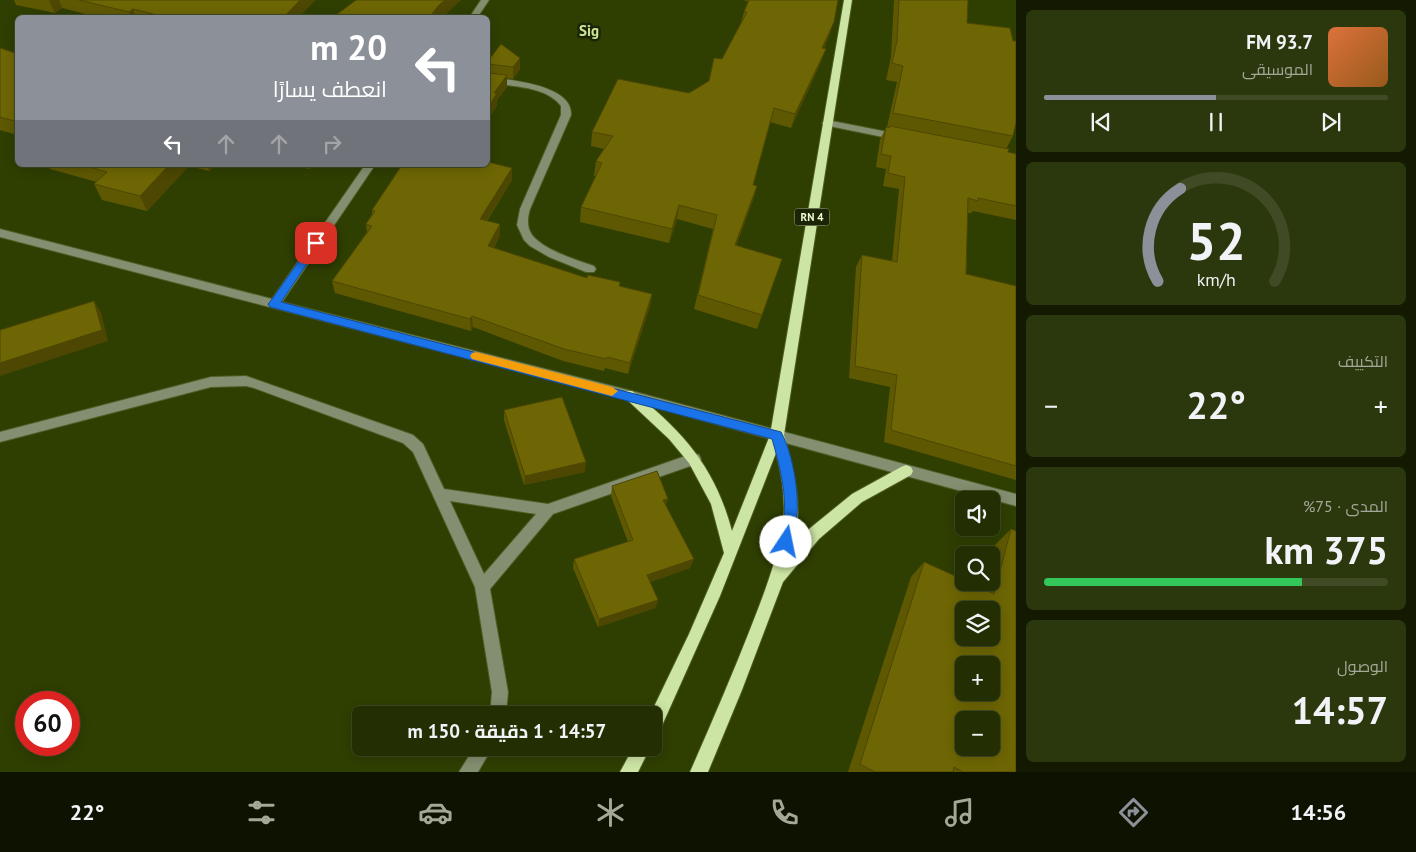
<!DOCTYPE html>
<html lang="ar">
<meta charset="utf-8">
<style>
:root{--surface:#232f02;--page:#2b370c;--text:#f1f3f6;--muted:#a3a999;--line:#404a24;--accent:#8c9099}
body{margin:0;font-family:"PT Sans",Cairo,sans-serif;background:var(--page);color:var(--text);direction:rtl;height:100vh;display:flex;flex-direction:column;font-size:19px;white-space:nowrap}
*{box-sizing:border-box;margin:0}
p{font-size:16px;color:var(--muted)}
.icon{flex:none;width:28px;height:28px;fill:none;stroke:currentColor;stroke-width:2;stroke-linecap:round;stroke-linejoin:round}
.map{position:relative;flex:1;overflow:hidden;direction:ltr}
.side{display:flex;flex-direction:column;gap:10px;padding:10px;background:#131a01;width:400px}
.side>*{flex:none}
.hud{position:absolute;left:15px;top:15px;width:475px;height:152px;border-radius:8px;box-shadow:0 2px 12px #0003,0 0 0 1px var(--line);direction:rtl;background:#8c9099;color:#fff;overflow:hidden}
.fabs{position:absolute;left:955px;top:491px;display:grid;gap:10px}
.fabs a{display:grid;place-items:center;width:45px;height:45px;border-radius:8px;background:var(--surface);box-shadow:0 2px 12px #0003,0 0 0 1px var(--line);font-size:25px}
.speed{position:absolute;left:15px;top:691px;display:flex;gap:10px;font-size:25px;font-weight:700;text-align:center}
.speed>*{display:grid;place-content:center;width:65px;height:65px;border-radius:50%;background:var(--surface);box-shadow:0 2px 12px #0003,0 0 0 1px var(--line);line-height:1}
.speed .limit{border:8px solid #d22;background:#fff;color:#111}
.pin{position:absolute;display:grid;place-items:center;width:42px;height:42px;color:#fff;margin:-21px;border-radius:10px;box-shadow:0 2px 8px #0006}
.me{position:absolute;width:55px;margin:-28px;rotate:11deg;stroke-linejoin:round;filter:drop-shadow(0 0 4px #0008)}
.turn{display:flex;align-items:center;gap:18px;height:105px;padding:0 20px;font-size:22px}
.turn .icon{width:65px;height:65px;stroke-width:2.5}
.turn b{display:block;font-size:35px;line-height:42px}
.lanes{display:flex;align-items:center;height:48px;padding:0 20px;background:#0003;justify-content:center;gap:25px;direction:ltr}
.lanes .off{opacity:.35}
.big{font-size:38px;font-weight:700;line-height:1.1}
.side .widget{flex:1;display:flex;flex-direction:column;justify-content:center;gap:8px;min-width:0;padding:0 18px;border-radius:8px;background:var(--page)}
.side .dial{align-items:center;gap:0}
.dial svg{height:130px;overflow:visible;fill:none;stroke:var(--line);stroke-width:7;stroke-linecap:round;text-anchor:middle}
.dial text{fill:var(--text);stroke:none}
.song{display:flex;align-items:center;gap:15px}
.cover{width:60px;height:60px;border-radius:8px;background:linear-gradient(135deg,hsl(20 70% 55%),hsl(30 70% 35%))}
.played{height:5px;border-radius:2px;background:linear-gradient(90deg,var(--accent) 50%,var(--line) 50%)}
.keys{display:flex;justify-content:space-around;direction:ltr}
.heat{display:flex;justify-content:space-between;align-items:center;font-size:28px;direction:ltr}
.charge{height:8px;border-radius:4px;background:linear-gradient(90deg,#34c759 75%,var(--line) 0)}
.trip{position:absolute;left:352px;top:706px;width:310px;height:50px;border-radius:8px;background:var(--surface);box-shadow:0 2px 12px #0003,0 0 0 1px var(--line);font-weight:700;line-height:50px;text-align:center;direction:rtl}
.tab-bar{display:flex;height:80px;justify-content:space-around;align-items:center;background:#0e1301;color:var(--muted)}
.tab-bar .icon{width:35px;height:35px}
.tab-bar .on{color:var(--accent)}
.tab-bar b{font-size:22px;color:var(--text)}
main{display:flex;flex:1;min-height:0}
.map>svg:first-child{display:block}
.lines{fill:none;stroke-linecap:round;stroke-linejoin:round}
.minor-casing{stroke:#4d5d24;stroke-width:2}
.major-casing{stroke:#4d5d24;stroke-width:2}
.minor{fill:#838f70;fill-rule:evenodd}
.major{fill:#cde5a4;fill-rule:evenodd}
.wall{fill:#5f5803}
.shaded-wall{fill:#4d4703}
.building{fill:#6e6604;stroke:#4d4703;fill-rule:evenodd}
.route{fill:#1a73e8;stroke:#114b97}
.slow{fill:#f59e0b}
.labels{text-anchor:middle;stroke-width:5;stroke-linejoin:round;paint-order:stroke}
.shield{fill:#1b2405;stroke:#adba96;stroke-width:1}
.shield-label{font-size:11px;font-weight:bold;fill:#ecfad4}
.far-district-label{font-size:15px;font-weight:bold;fill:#cce799;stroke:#1b2405}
</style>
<main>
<section class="side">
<div class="widget">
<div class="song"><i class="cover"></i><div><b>93.7 FM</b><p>الموسيقى</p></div></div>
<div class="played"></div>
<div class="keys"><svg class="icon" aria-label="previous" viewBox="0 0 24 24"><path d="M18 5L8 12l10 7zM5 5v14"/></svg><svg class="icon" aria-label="pause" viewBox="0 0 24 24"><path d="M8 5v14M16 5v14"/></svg><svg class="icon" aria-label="next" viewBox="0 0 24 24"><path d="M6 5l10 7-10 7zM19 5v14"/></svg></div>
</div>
<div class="widget dial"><svg viewBox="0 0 100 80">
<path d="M14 69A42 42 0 1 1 86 69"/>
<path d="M14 69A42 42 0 0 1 28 12" stroke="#8c9099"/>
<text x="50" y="56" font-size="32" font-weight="700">52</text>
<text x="50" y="72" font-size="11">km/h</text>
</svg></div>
<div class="widget"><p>التكييف</p>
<div class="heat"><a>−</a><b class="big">22°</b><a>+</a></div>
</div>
<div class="widget"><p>المدى · 75%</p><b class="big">375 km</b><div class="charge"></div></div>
<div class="widget"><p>الوصول</p><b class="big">14:57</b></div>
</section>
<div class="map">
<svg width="1016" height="772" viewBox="0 0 1016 772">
<rect width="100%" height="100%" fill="#2f3f02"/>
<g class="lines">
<g class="minor-casing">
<path id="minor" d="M 481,0 L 489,0 L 477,18 L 469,18 Z
M 488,77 C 510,80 573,85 571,115 L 530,209 C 528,216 527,222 529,229 C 535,248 577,260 594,266 L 596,269 L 594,272 L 586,272 L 549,257 L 530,246 L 524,240 L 517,225 L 520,209 L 561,115 L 561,106 C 547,86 510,86 488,83 Z
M 827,120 L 898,134 L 903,137 L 898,140 L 824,125 L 822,123 Z
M 365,165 L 375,165 L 282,302 L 628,390 L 1016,494 L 1016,506 L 628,400 L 0,237 L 0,229 L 272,299 Z
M 246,376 L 413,435 L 423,444 L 444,489 L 548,504 L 694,453 L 699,455 L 701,459 L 699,463 L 553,514 L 490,589 L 508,692 L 506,715 L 490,715 L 492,692 L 475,587 L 413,452 L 403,443 L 254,388 L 246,386 L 211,387 L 0,442 L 0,432 L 211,377 ZM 450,501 L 536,514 L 484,574 Z
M 474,748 L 492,748 L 478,772 L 459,772 Z"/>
</g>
<g class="major-casing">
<path id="major" d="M 844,0 L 852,0 L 784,435 C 792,463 800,494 797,524 C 796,533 793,542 791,551 L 809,529 L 852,494 L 901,467 L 906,465 L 911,467 L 913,471 L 911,475 L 862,502 L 819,539 L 783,582 L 742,690 L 708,772 L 690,772 C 711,724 732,676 751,627 C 764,594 777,560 783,525 C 786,502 782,475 776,453 L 720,596 L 660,730 L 654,732 L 654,715 L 650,715 L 689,634 L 724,553 L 711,504 L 689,463 L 669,439 L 622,395 L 624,391 L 632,391 C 683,431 715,467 732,531 L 770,435 Z
M 633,748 L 650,748 L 638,772 L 620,772 Z"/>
</g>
<use href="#minor" class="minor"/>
<use href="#major" class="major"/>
</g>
<path class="wall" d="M 14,0 L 315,0 L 298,18 L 101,18 L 62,8 L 55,13 L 16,5 Z
M 742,0 L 838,0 L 829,36 L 824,48 L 821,62 L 791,128 L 770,122 L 753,185 L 757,186 L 753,200 L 736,246 L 782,259 L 757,329 L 694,309 L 713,229 L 677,219 L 669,243 L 580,222 L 581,207 L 596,176 L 594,176 L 596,161 L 604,149 L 591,146 L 592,132 L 689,93 L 709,81 L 722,59 L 741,23 L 744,12 L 748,1 Z
M 894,0 L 968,0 L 967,23 L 1013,136 L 1006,149 L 1008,152 L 1016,154 L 1016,220 L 973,211 L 971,213 L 967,213 L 966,274 L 1016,286 L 1016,480 L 884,442 L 890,387 L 849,378 L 856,267 L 862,255 L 892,261 L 899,189 L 883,186 L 886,169 L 876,167 L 880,140 L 886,127 L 887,127 L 897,82 L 886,80 L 891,57 Z
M 0,48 L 18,54 L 18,135 L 0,130 Z
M 520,58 L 520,69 L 513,79 L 507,78 L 507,87 L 497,100 L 497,105 L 488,120 L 488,61 Z
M 48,165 L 215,165 L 209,171 L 189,166 L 147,211 L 102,200 L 94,184 L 97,182 L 50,169 Z
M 290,165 L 313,165 L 310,169 Z
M 512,180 L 487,221 L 500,235 L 494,248 L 587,278 L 620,282 L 620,286 L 652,294 L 650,306 L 628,374 L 605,368 L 604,371 L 563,361 L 473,327 L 471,331 L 335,293 L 332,281 L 367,232 L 366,224 L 372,214 L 372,210 Z
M 504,410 L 585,472 L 524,485 L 504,420 Z
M 612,486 L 666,506 L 690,568 L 650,582 L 658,600 L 655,608 L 598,627 L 573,568 L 574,559 L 628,542 L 611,496 Z
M 1011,529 L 1016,772 L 848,772 L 911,577 L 924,562 L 983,589 L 985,582 L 991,582 L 991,559 L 995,545 Z"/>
<path class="shaded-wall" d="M 49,0 L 59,0 L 62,8 L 55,13 Z
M 300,0 L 315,0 L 298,18 L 283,18 Z
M 445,0 L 461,0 L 442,18 L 429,18 L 439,5 Z
M 133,9 L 136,18 L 132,18 L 129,12 Z
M 834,22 L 829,36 L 818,62 L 822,48 Z
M 826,49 L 821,62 L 791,128 L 795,114 Z
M 520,58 L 520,69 L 513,79 L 513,67 Z
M 507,75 L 507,87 L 497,100 L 497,105 L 488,120 L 488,108 L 494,93 Z
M 169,165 L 188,165 L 189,166 L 147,211 L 140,196 Z
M 207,165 L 215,165 L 209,171 Z
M 309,165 L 313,165 L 310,169 Z
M 512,168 L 512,180 L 480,231 L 480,219 Z
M 757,186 L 753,200 L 731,259 L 735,245 Z
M 679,205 L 677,219 L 669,243 L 672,229 Z
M 500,224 L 500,235 L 489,258 L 488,246 Z
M 652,294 L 650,306 L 628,374 L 630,363 Z
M 94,301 L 101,312 L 108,341 L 0,376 L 0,363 Z
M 472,316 L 473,327 L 471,331 L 470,319 Z
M 586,462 L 585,472 L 524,485 L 525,476 Z
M 668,499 L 665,508 L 663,500 Z
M 694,559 L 690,568 L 644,584 L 647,575 Z
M 658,600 L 655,608 L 598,627 L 599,619 Z"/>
<path class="building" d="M 79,0 L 300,0 L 283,18 L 169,18 L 133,9 L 129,12 Z
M 356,0 L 445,0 L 439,5 L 429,18 L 332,18 Z
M 749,0 L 838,0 L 834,22 L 822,48 L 826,49 L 795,114 L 774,108 L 753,185 L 757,186 L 735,245 L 782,259 L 762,315 L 698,295 L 717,215 L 679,205 L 672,229 L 581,207 L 602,163 L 596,161 L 613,136 L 592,132 L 618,79 L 689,93 L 709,81 L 714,58 L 722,59 L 747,12 L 744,12 Z
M 899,0 L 968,0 L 967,23 L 1010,28 L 1013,41 L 1016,41 L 1016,122 L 1013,136 L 893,113 L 903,66 L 892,63 L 897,41 Z
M 501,44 L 520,58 L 513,67 L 488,64 L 488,61 Z
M 0,48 L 18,54 L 18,122 L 0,117 Z
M 488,73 L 507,75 L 494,93 L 497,93 L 488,108 Z
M 890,126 L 1009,149 L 1008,152 L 1016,154 L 1016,206 L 978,198 L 978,201 L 968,198 L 966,274 L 1016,286 L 1016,466 L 891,430 L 897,375 L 855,366 L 862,255 L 897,262 L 905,177 L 888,173 L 891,156 L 881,154 L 886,127 L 889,128 Z
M 488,162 L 512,168 L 480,219 L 500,224 L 488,246 L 587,278 L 588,275 L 620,282 L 619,286 L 652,294 L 630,363 L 607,357 L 606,359 L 564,349 L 472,316 L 470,319 L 332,281 L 372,226 L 366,224 L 375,211 L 372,210 L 402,165 L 488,165 Z
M 83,165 L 169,165 L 140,196 L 94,184 L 107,172 Z
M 94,301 L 102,330 L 0,363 L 0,330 Z
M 562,397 L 586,462 L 525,476 L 504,410 Z
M 657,471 L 668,499 L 663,500 L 694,559 L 647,575 L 658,600 L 599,619 L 574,559 L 633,540 L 612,486 Z
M 1011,529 L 1016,531 L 1016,772 L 963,772 L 954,767 L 953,772 L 875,772 L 860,764 L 924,562 L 964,580 L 964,582 L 969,582 L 994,594 ZM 964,610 L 991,610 L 991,638 L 964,638 ZM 964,665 L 991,665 L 991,692 L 964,692 ZM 964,720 L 991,720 L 991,748 L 964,748 Z"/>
<path class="route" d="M 316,240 L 321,243 L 281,302 L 781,432 C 796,460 804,517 790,546 L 786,548 L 781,546 C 778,539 783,531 784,524 C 787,495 780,466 772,439 L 270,307 L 268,304 L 270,302 L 313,241 Z"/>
<path class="slow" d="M 476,352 L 612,387 L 618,391 L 612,396 L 472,359 L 470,356 L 472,353 Z"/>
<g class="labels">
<rect class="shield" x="794.5" y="208.5" width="35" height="17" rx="4"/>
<g class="shield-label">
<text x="812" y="221">RN 4</text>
</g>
<g class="far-district-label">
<text x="589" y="36">Sig</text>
</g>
</g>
</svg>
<div class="fabs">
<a><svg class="icon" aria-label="sound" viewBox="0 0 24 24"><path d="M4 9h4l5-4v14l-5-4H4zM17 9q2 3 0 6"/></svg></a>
<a><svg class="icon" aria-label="search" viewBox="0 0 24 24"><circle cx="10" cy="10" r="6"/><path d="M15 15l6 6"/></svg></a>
<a><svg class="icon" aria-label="layers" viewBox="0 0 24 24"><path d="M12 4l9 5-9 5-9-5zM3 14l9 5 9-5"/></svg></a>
<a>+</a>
<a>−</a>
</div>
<div class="speed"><div class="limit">60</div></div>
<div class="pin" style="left:316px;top:243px;background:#d93025"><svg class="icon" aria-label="arrive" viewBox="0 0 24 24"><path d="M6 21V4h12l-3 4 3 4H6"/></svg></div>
<svg class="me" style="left:786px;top:542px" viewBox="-20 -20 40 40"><circle r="19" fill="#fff"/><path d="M0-13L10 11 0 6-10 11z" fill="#1a73e8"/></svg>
<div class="trip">14:57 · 1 دقيقة · 150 m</div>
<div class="hud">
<div class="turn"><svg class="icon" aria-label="left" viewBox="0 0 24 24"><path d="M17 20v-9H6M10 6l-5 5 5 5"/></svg><div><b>20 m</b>انعطف يسارًا</div></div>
<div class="lanes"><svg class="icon" aria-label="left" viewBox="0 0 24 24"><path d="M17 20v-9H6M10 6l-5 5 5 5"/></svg><svg class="icon off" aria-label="ahead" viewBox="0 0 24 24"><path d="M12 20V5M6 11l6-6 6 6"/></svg><svg class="icon off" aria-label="ahead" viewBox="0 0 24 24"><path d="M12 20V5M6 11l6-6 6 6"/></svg><svg class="icon off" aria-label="right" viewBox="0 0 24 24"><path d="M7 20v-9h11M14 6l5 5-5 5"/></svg></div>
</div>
</div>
</main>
<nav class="tab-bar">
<b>14:56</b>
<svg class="icon on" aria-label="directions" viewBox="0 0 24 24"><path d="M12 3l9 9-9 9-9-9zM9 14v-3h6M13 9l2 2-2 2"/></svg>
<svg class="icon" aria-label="music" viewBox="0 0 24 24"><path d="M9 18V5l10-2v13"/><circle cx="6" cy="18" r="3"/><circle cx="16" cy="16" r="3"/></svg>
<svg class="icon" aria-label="phone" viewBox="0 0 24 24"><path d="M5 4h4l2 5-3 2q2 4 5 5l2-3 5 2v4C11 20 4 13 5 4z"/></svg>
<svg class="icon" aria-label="climate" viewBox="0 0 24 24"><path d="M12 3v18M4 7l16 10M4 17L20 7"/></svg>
<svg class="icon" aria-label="car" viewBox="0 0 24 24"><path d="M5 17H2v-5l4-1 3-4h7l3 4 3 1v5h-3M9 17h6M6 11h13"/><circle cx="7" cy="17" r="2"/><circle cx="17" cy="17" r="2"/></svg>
<svg class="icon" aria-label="filters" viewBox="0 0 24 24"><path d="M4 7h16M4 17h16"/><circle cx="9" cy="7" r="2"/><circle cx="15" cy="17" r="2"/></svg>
<b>22°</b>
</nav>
